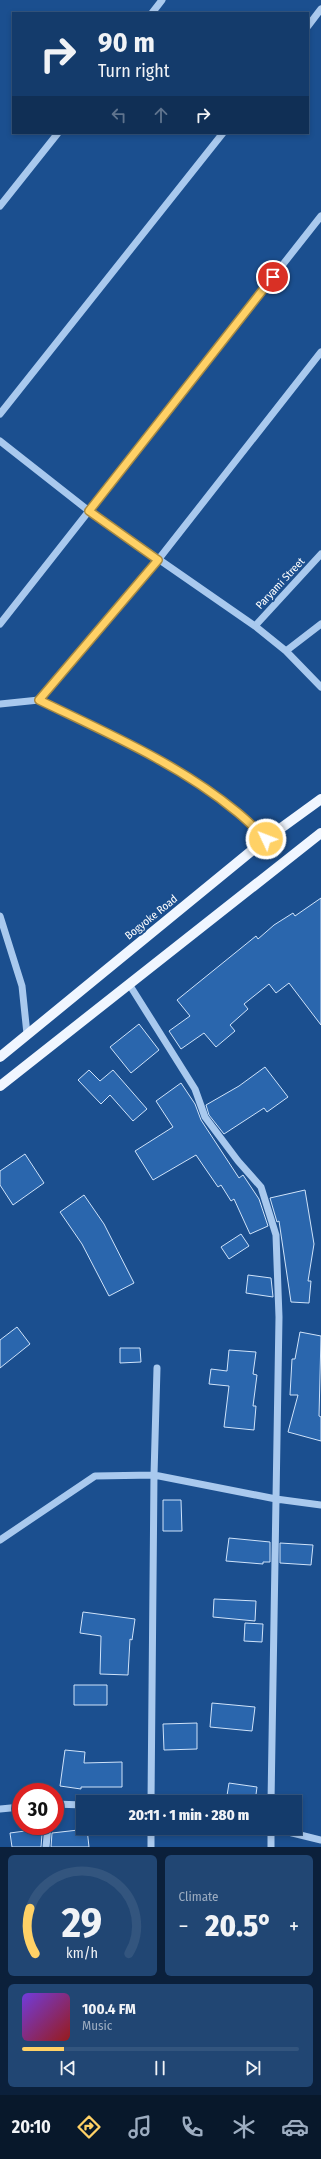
<!DOCTYPE html>
<meta charset="utf-8">
<style>
:root{--surface:#143b6b;--page:#214673;--text:#f1f3f6;--muted:#9dadc1;--line:#33557e;--accent:#ffd166}
body{margin:0;font-family:"Fira Sans Condensed",sans-serif;background:var(--page);color:var(--text);height:100vh;display:flex;flex-direction:column;font-size:15px;white-space:nowrap}
*{box-sizing:border-box;margin:0}
p{font-size:13px;color:var(--muted)}
.icon{flex:none;width:22px;height:22px;fill:none;stroke:currentColor;stroke-width:2;stroke-linecap:round;stroke-linejoin:round}
.map{position:relative;height:1847px;overflow:hidden}
.sheet{display:flex;flex-direction:column;gap:8px;padding:8px;background:#0b203b;flex:1}
.sheet>*{flex:none}
.guide{position:absolute;left:12px;top:12px;width:297px;height:122px;border-radius:0px;box-shadow:0 2px 6px #0003,0 0 0 1px var(--line);background:#143b6b;color:var(--text);overflow:hidden}
.speed{position:absolute;left:12px;top:1783px;display:flex;gap:8px;font-size:20px;font-weight:700;text-align:center}
.speed>*{display:grid;place-content:center;width:52px;height:52px;border-radius:50%;background:var(--surface);box-shadow:0 2px 6px #0003,0 0 0 1px var(--line);line-height:1}
.speed .limit{border:6px solid #d22;background:#fff;color:#111}
.pin{position:absolute;display:grid;place-items:center;width:34px;height:34px;color:#fff;margin:-17px;border:2px solid #fff;border-radius:50%;box-shadow:0 1px 4px #0007}
.me{position:absolute;width:44px;margin:-22px;rotate:313deg;stroke-linejoin:round;filter:drop-shadow(0 0 3px #0008)}
.turn{display:flex;align-items:center;gap:14px;height:84px;padding:0 20px;font-size:18px}
.turn .icon{width:52px;height:52px;stroke-width:2.5}
.turn b{display:block;font-size:28px;line-height:34px}
.lanes{display:flex;align-items:center;height:38px;padding:0 20px;background:#0003;justify-content:center;gap:20px;direction:ltr}
.lanes .off{opacity:.35}
.big{font-size:30px;font-weight:800;line-height:1.1}
.sheet .card{flex:1;display:flex;flex-direction:column;justify-content:center;gap:6px;min-width:0;padding:0 14px;border-radius:6px;background:var(--page)}
.sheet .dial{align-items:center;gap:0}
.dial svg{height:104px;overflow:visible;fill:none;stroke:var(--line);stroke-width:7;stroke-linecap:round;text-anchor:middle}
.dial text{fill:var(--text);stroke:none}
.song{display:flex;align-items:center;gap:12px}
.cover{width:48px;height:48px;border-radius:6px;background:linear-gradient(135deg,hsl(260 70% 55%),hsl(0 70% 35%))}
.played{height:4px;border-radius:2px;background:linear-gradient(90deg,var(--accent) 15%,var(--line) 15%)}
.keys{display:flex;justify-content:space-around;direction:ltr}
.heat{display:flex;justify-content:space-between;align-items:center;font-size:22px;direction:ltr}
.sheet .tiles{flex:1;display:grid;gap:8px;grid-template-columns:1fr 1fr}
.card:last-child{grid-column:span 2}
.trip{position:absolute;left:76px;top:1795px;width:226px;height:40px;border-radius:0px;background:var(--surface);box-shadow:0 2px 6px #0003,0 0 0 1px var(--line);font-weight:800;line-height:40px;text-align:center}
.menu{display:flex;height:64px;justify-content:space-around;align-items:center;background:#08182b;color:var(--muted)}
.menu .icon{width:28px;height:28px}
.menu .selected{color:var(--accent)}
.menu b{font-size:18px;color:var(--text)}
.map>svg:first-child{display:block}
.building{fill:#2a66ad;stroke:#cfe3fa}
.lines{fill:none;stroke-linecap:round;stroke-linejoin:round}
.minor{stroke:#a9c9ee;stroke-width:7}
.major{stroke:#f0f6ff;stroke-width:10}
.route-casing{stroke:#a68842;stroke-width:10}
.route{stroke:#ffd166;stroke-width:7}
.labels{text-anchor:middle;stroke-width:4;stroke-linejoin:round;paint-order:stroke}
.street-label{font-size:11px;fill:#fff;stroke:#1b4f8f}
</style>
<div class="map">
<svg width="321" height="1847" viewBox="0 0 321 1847">
<rect width="100%" height="100%" fill="#1b4f8f"/>
<path class="building" d="M 321,898 L 321,1025 L 289,983 L 276,993 L 269,984 L 244,1004 L 248,1009 L 230,1025 L 235,1031 L 216,1047 L 204,1033 L 181,1049 L 169,1031 L 190,1016 L 177,1000 L 256,936 L 258,939 L 274,925 L 293,913 L 295,916 Z
M 139,1024 L 159,1050 L 131,1073 L 110,1047 Z
M 265,1067 L 288,1097 L 267,1112 L 264,1108 L 224,1134 L 209,1115 L 206,1105 L 239,1086 Z
M 89,1070 L 100,1081 L 113,1070 L 147,1109 L 133,1121 L 110,1095 L 101,1104 L 78,1080 Z
M 181,1083 L 195,1104 L 201,1120 L 239,1178 L 243,1175 L 259,1199 L 268,1226 L 250,1234 L 234,1199 L 231,1201 L 221,1185 L 218,1187 L 196,1155 L 153,1180 L 135,1151 L 173,1127 L 156,1101 Z
M 25,1154 L 44,1183 L 13,1205 L 0,1185 L 0,1171 Z
M 305,1190 L 314,1244 L 308,1281 L 311,1281 L 309,1303 L 291,1302 L 279,1221 L 277,1222 L 270,1198 Z
M 84,1195 L 104,1224 L 134,1283 L 109,1296 L 82,1244 L 60,1212 Z
M 241,1234 L 249,1246 L 229,1259 L 221,1247 Z
M 248,1275 L 271,1278 L 273,1297 L 246,1293 Z
M 17,1327 L 30,1344 L 0,1368 L 0,1340 Z
M 300,1332 L 321,1336 L 319,1416 L 321,1417 L 321,1441 L 288,1432 L 298,1395 L 290,1395 L 292,1359 L 295,1359 Z
M 120,1348 L 140,1348 L 141,1362 L 120,1363 Z
M 229,1350 L 256,1352 L 253,1374 L 257,1375 L 253,1406 L 256,1406 L 254,1430 L 224,1427 L 229,1386 L 209,1384 L 211,1369 L 227,1371 Z
M 163,1500 L 181,1500 L 182,1531 L 163,1531 Z
M 229,1538 L 270,1542 L 270,1562 L 263,1562 L 263,1564 L 226,1561 Z
M 280,1543 L 313,1545 L 311,1565 L 280,1563 Z
M 214,1599 L 256,1601 L 255,1621 L 213,1617 Z
M 83,1612 L 135,1619 L 132,1640 L 130,1639 L 128,1675 L 100,1674 L 101,1636 L 80,1633 Z
M 245,1623 L 263,1624 L 262,1642 L 244,1641 Z
M 74,1685 L 107,1685 L 107,1705 L 74,1705 Z
M 212,1703 L 255,1707 L 252,1731 L 210,1727 Z
M 197,1723 L 197,1749 L 164,1750 L 163,1724 Z
M 65,1750 L 85,1752 L 84,1763 L 122,1762 L 122,1787 L 81,1787 L 81,1789 L 60,1786 Z
M 229,1783 L 257,1787 L 255,1802 L 226,1802 Z
M 40,1829 L 40,1834 L 42,1834 L 41,1847 L 12,1847 L 10,1833 Z
M 87,1829 L 89,1847 L 51,1847 L 52,1833 Z"/>
<g class="lines">
<path class="minor" d="M 152,13 L 162,0
M 308,26 L 321,9
M 0,206 L 58,133
M 0,414 L 223,133
M 0,441 L 89,511 L 255,626 L 286,651 L 321,687
M 0,624 L 321,216
M 255,626 L 321,554
M 286,651 L 321,624
M 39,700 C 107,733 179,764 237,812 C 247,820 257,830 266,839
M 0,704 L 39,700 L 158,560 L 321,352
M 0,916 L 22,986 L 27,1034
M 129,984 L 195,1089 L 205,1117 L 238,1161 L 261,1187 L 276,1235 L 279,1317 L 271,1802
M 0,1540 L 95,1476 L 154,1475 L 276,1499 L 321,1505
M 151,1802 L 154,1475 L 157,1368
M 55,1804 L 83,1805
M 0,1809 L 21,1807
M 151,1828 L 151,1847
M 271,1828 L 271,1847
M 272,1828 L 321,1840
M 46,1847 L 48,1826"/>
<path class="major" d="M 0,1057 L 266,839 L 321,799
M 0,1086 L 321,833"/>
</g>
<g class="lines">
<g class="route-casing">
<path id="route" d="M 266,839 C 257,830 247,820 237,812 C 179,764 107,733 39,700 L 158,560 L 89,511 L 273,277"/>
</g>
<use href="#route" class="route"/>
</g>
<g class="labels">
<g class="street-label">
<text transform="translate(280 583) rotate(-47)" y="4">Paryami Street</text>
<text transform="translate(151 917) rotate(-39)" y="4">Bogyoke Road</text>
</g>
</g>
</svg>
<div class="speed"><div class="limit">30</div></div>
<div class="pin" style="left:273px;top:277px;background:#d93025"><svg class="icon" aria-label="arrive" viewBox="0 0 24 24"><path d="M6 21V4h12l-3 4 3 4H6"/></svg></div>
<svg class="me" style="left:266px;top:839px" viewBox="-20 -20 40 40"><circle r="17" fill="#ffd166" stroke="#fff" stroke-width="3"/><path d="M0-11L8 9 0 5-8 9z" fill="#fff"/></svg>
<div class="trip">20:11 · 1 min · 280 m</div>
<div class="guide">
<div class="turn"><svg class="icon" aria-label="right" viewBox="0 0 24 24"><path d="M7 20v-9h11M14 6l5 5-5 5"/></svg><div><b>90 m</b>Turn right</div></div>
<div class="lanes"><svg class="icon off" aria-label="left" viewBox="0 0 24 24"><path d="M17 20v-9H6M10 6l-5 5 5 5"/></svg><svg class="icon off" aria-label="ahead" viewBox="0 0 24 24"><path d="M12 20V5M6 11l6-6 6 6"/></svg><svg class="icon" aria-label="right" viewBox="0 0 24 24"><path d="M7 20v-9h11M14 6l5 5-5 5"/></svg></div>
</div>
</div>
<section class="sheet">
<div class="tiles">
<div class="card dial"><svg viewBox="0 0 100 80">
<path d="M14 69A42 42 0 1 1 86 69"/>
<path d="M14 69A42 42 0 0 1 10 34" stroke="#ffd166"/>
<text x="50" y="56" font-size="32" font-weight="700">29</text>
<text x="50" y="72" font-size="11">km/h</text>
</svg></div>
<div class="card"><p>Climate</p>
<div class="heat"><a>−</a><b class="big">20.5°</b><a>+</a></div>
</div>
<div class="card">
<div class="song"><i class="cover"></i><div><b>100.4 FM</b><p>Music</p></div></div>
<div class="played"></div>
<div class="keys"><svg class="icon" aria-label="previous" viewBox="0 0 24 24"><path d="M18 5L8 12l10 7zM5 5v14"/></svg><svg class="icon" aria-label="pause" viewBox="0 0 24 24"><path d="M8 5v14M16 5v14"/></svg><svg class="icon" aria-label="next" viewBox="0 0 24 24"><path d="M6 5l10 7-10 7zM19 5v14"/></svg></div>
</div>
</div>
</section>
<nav class="menu">
<b>20:10</b>
<svg class="icon selected" aria-label="directions" viewBox="0 0 24 24"><path d="M12 3l9 9-9 9-9-9zM9 14v-3h6M13 9l2 2-2 2"/></svg>
<svg class="icon" aria-label="music" viewBox="0 0 24 24"><path d="M9 18V5l10-2v13"/><circle cx="6" cy="18" r="3"/><circle cx="16" cy="16" r="3"/></svg>
<svg class="icon" aria-label="phone" viewBox="0 0 24 24"><path d="M5 4h4l2 5-3 2q2 4 5 5l2-3 5 2v4C11 20 4 13 5 4z"/></svg>
<svg class="icon" aria-label="climate" viewBox="0 0 24 24"><path d="M12 3v18M4 7l16 10M4 17L20 7"/></svg>
<svg class="icon" aria-label="car" viewBox="0 0 24 24"><path d="M5 17H2v-5l4-1 3-4h7l3 4 3 1v5h-3M9 17h6M6 11h13"/><circle cx="7" cy="17" r="2"/><circle cx="17" cy="17" r="2"/></svg>
</nav>
